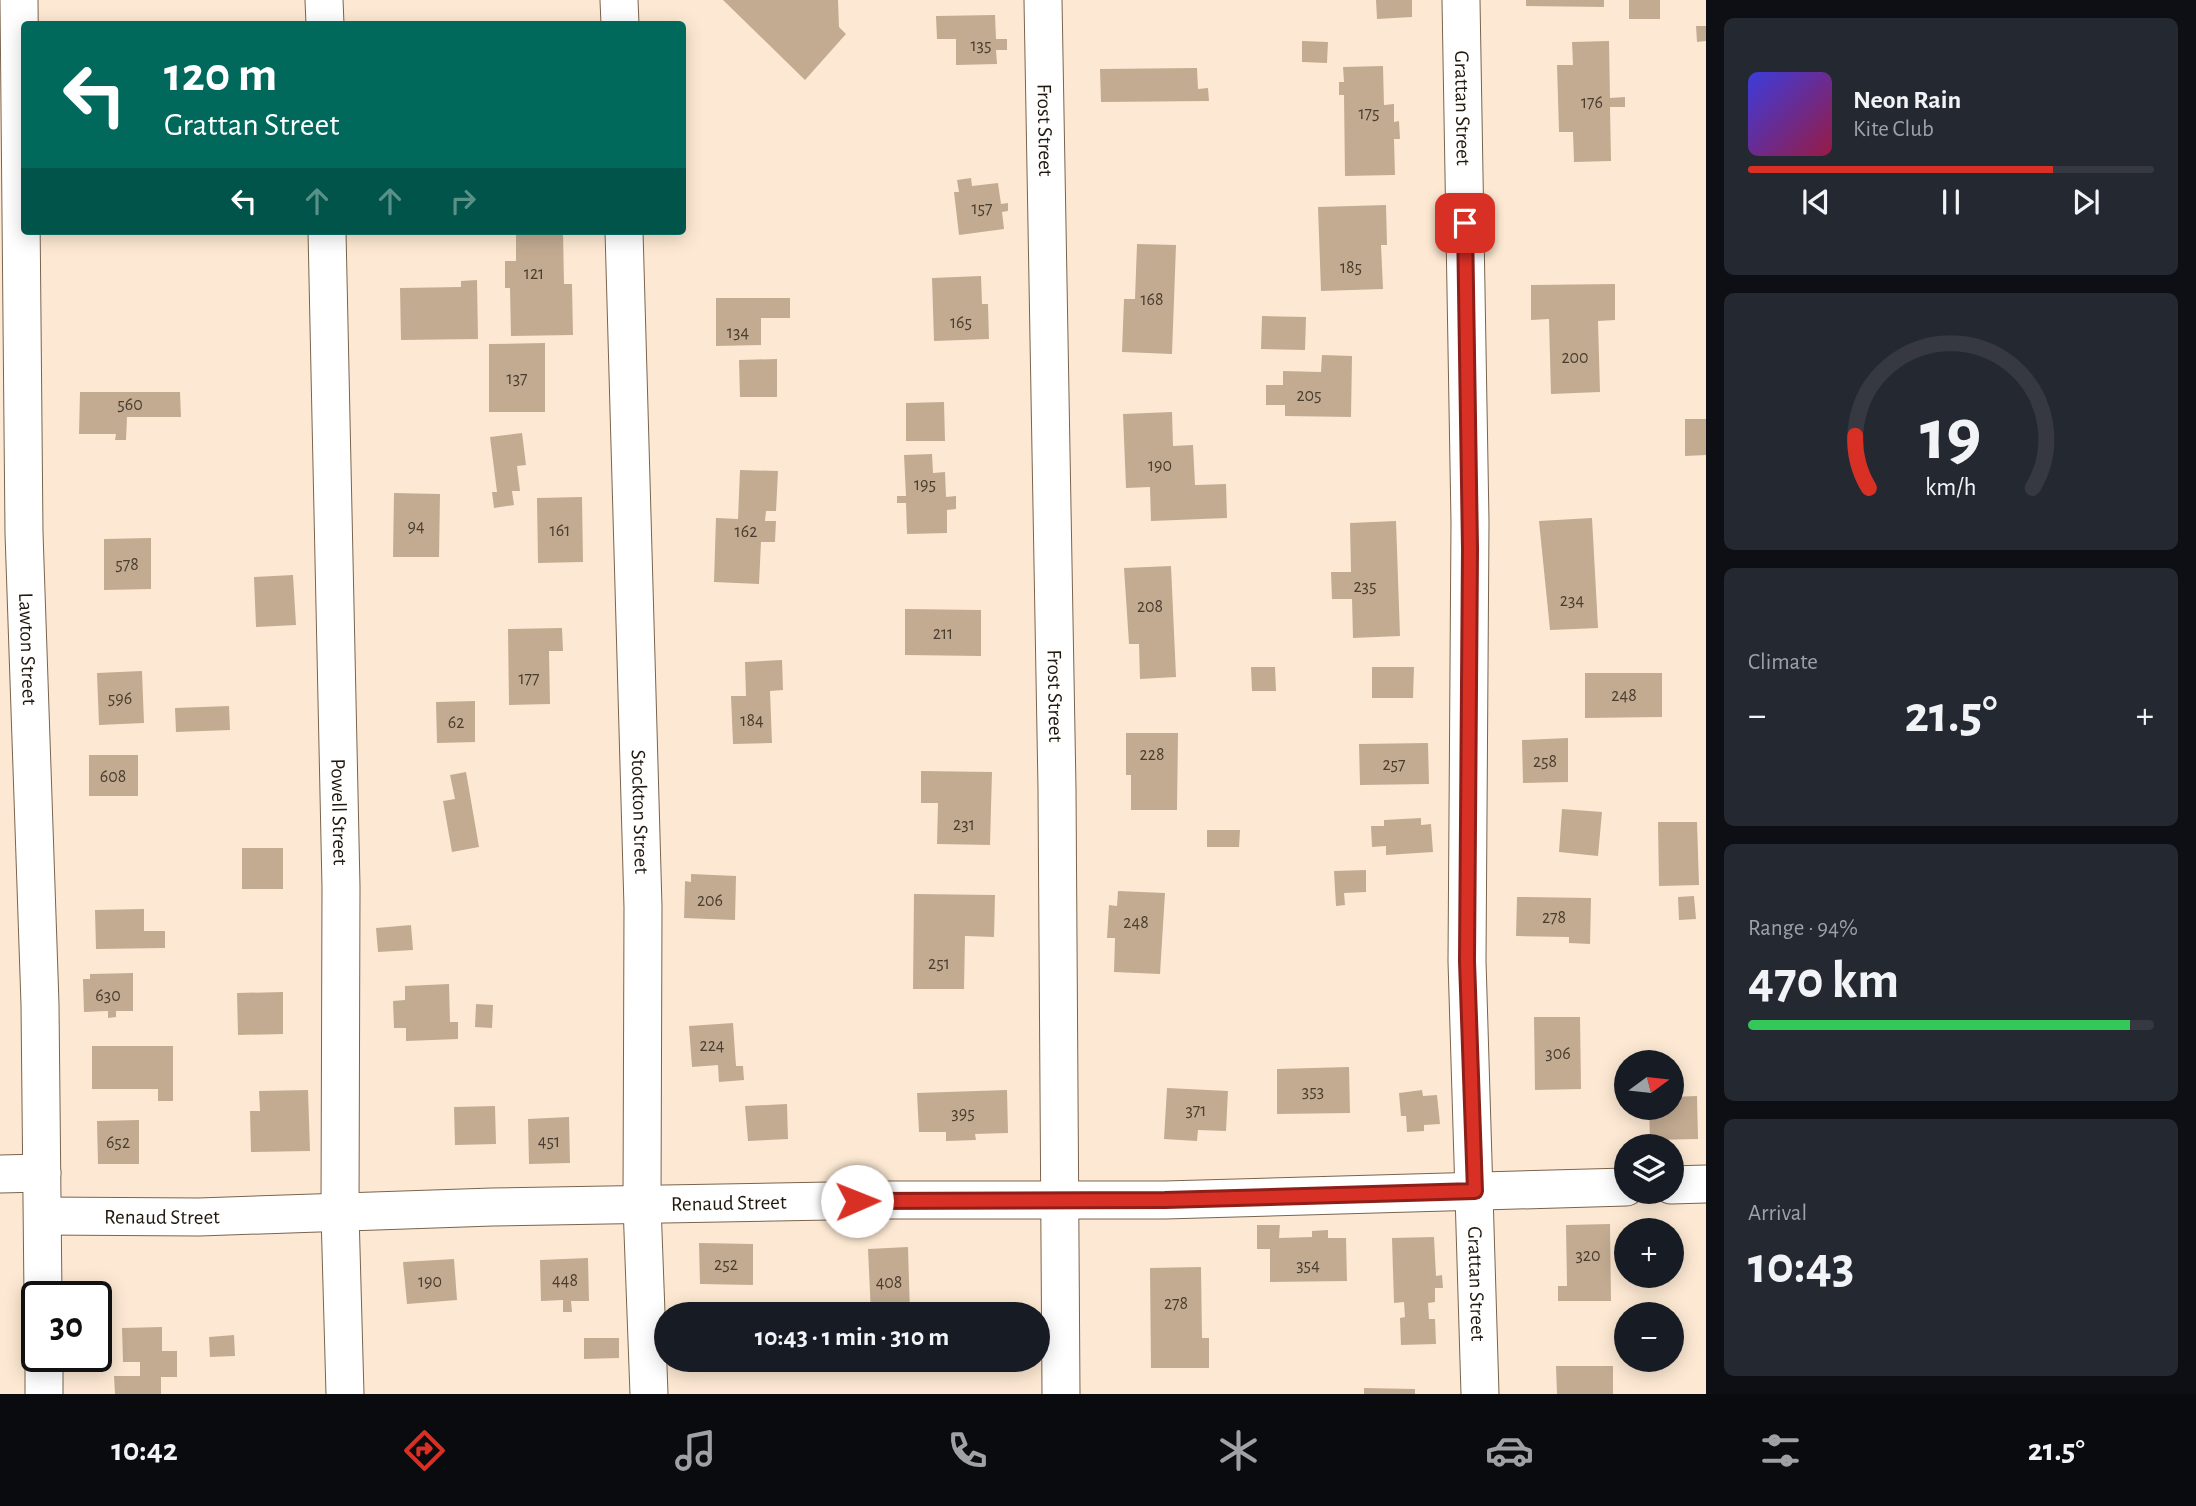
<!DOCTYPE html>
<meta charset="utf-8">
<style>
:root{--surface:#171b24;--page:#242831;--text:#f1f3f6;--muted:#9ea1a6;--line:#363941;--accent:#d93025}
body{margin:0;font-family:"Alegreya Sans",sans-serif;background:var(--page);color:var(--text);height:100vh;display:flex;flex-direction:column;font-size:26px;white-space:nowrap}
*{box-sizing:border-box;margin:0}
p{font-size:23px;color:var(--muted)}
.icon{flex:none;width:38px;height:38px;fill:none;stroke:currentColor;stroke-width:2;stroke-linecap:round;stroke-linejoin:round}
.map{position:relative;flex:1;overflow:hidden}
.sheet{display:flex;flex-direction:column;gap:18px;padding:18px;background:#0d0f14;width:490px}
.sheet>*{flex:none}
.banner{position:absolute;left:21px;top:21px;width:665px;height:214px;border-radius:7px;box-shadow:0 4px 18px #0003;background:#00695c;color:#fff;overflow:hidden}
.needle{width:46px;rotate:75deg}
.controls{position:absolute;left:1614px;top:1050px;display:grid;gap:14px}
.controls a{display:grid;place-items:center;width:70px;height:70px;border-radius:50%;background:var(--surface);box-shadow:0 4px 18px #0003;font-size:35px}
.speed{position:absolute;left:21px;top:1281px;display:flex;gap:14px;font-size:35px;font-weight:700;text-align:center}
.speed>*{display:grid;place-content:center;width:91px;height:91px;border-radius:50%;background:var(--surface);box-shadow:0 4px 18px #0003;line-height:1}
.speed .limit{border:4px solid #111;border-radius:10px;background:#fff;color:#111}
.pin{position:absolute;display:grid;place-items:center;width:60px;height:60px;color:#fff;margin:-30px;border-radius:14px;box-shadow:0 4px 10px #0006}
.me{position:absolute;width:77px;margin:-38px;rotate:89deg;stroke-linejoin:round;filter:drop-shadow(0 0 5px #0008)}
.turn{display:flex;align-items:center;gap:24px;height:147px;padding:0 28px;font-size:32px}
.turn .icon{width:91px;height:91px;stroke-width:2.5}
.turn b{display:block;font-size:49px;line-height:60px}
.lanes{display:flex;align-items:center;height:66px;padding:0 28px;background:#0003;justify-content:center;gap:35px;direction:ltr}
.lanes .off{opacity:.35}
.big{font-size:52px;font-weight:700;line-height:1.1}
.sheet .card{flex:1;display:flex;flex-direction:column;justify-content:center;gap:10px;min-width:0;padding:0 24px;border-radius:10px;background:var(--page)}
.sheet .dial{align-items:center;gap:0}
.dial svg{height:182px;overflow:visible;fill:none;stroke:var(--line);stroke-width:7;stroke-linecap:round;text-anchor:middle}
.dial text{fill:var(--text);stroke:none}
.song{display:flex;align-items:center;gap:21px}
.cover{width:84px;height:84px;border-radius:10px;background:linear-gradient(135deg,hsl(240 70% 55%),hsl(340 70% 35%))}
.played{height:7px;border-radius:4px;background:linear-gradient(90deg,var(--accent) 75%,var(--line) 75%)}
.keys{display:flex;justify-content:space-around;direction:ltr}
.heat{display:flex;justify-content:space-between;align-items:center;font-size:38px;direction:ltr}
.charge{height:10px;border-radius:5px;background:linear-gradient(90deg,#34c759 94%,var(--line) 0)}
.trip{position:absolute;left:654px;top:1302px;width:396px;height:70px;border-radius:35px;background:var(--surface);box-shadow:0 4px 18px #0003;font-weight:700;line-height:70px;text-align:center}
.tabs{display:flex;height:112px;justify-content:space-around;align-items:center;background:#090b0e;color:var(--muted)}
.tabs .icon{width:49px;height:49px}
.tabs .current{color:var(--accent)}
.tabs b{font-size:32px;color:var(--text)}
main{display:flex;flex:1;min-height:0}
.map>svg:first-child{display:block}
.building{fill:#c3ab92}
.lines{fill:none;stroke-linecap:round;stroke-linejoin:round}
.minor-casing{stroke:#7a644d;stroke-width:39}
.minor{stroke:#fff;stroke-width:37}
.route-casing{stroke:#8d1f18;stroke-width:18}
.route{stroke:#d93025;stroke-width:12}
.labels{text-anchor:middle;stroke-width:5;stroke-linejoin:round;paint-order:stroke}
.number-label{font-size:18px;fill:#4a3d2f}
.street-label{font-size:21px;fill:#21180e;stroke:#fef9f3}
</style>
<main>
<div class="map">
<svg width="1706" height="1394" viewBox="0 0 1706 1394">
<rect width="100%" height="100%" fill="#fde9d3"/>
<path class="building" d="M 723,0 L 838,0 L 839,27 L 846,34 L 805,80 Z
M 1376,0 L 1412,0 L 1412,17 L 1377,19 Z
M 1526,0 L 1604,0 L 1604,7 L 1526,6 Z
M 1629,0 L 1660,0 L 1660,19 L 1629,19 Z
M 995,15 L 996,39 L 1007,39 L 1007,50 L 996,50 L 997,64 L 956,65 L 956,39 L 937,39 L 936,16 Z
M 1696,26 L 1706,26 L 1706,41 L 1697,42 Z
M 1302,41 L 1328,42 L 1327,63 L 1302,62 Z
M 1609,41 L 1610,98 L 1625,97 L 1625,107 L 1610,107 L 1611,161 L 1574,162 L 1573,132 L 1559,132 L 1557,65 L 1573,65 L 1572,42 Z
M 1383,66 L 1384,105 L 1394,104 L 1394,122 L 1399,121 L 1400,139 L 1394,139 L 1395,175 L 1345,176 L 1344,95 L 1339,95 L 1339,82 L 1344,82 L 1343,67 Z
M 1197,68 L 1198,89 L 1208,88 L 1209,101 L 1101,102 L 1100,69 Z
M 971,178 L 972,186 L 998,183 L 1001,204 L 1008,203 L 1008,211 L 1002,212 L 1004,229 L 959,235 L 954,192 L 959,192 L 957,180 Z
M 1386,205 L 1387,245 L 1381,245 L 1383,289 L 1321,291 L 1318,207 Z
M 516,231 L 563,231 L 564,284 L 572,284 L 573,335 L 511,336 L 510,288 L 505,288 L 505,261 L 516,261 Z
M 1137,244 L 1176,245 L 1172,354 L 1122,352 L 1124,299 L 1135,299 Z
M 981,276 L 982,304 L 988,304 L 989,339 L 934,341 L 932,278 Z
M 477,280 L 478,339 L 401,340 L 400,288 L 461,287 L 461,281 Z
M 1615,284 L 1615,320 L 1598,321 L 1600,392 L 1551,394 L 1549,319 L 1531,320 L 1531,285 Z
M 716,298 L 790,298 L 790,318 L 761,318 L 761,345 L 716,346 Z
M 1262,316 L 1306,317 L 1305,350 L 1261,349 Z
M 545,343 L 545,412 L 489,412 L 489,344 Z
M 1322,355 L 1352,356 L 1351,417 L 1285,416 L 1285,405 L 1266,405 L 1266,385 L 1283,385 L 1283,371 L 1321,372 Z
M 777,359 L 777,397 L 740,397 L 739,360 Z
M 80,392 L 180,392 L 181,417 L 127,417 L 126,440 L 115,440 L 116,434 L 79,434 Z
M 944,402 L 945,441 L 906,441 L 906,403 Z
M 1172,412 L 1173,446 L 1193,445 L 1195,485 L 1226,484 L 1227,518 L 1151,521 L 1150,487 L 1126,488 L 1123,414 Z
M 1685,419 L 1706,419 L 1706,455 L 1685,456 Z
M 522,433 L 526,465 L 517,466 L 520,491 L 512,491 L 514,505 L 494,508 L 492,492 L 497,492 L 490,437 Z
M 932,454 L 933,473 L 945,472 L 946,497 L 956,496 L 956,509 L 947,510 L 947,533 L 907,534 L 906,503 L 897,503 L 897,496 L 906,496 L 904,455 Z
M 740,470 L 778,471 L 776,511 L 766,511 L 765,521 L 776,521 L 775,542 L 761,542 L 759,584 L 714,582 L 716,518 L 738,519 Z
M 394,493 L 440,494 L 439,557 L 393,557 Z
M 582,497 L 583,562 L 538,563 L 537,498 Z
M 1592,518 L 1598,628 L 1550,630 L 1539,521 Z
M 1396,521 L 1400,636 L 1353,638 L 1352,599 L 1332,599 L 1331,572 L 1351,572 L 1350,523 Z
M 151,538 L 151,589 L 104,590 L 104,539 Z
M 1171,566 L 1176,677 L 1140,679 L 1139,644 L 1129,644 L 1124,568 Z
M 293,575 L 296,625 L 256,627 L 254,577 Z
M 905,609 L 981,610 L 981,656 L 905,655 Z
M 562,628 L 563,651 L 549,651 L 550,704 L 509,705 L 508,629 Z
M 782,660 L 783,690 L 770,691 L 772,743 L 733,744 L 731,696 L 746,696 L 745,662 Z
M 1251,667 L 1275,667 L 1276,691 L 1252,691 Z
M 1372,667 L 1414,667 L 1413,698 L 1372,698 Z
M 142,671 L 144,723 L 99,725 L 97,673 Z
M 1585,673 L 1662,673 L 1662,717 L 1585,718 Z
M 475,701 L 475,742 L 437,743 L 436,702 Z
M 229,706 L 230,730 L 176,732 L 175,708 Z
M 1126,733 L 1178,733 L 1177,810 L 1131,810 L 1131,775 L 1126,775 Z
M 1568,738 L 1568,782 L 1523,783 L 1522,740 Z
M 1428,743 L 1429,784 L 1360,785 L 1359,744 Z
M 89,755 L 138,755 L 138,796 L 89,796 Z
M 921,771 L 992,772 L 990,845 L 937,844 L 938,803 L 921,803 Z
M 466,772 L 479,847 L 452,852 L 443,801 L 455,799 L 450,775 Z
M 1562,809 L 1602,812 L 1598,856 L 1559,852 Z
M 1421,818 L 1421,825 L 1431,824 L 1433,852 L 1386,855 L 1386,846 L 1372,847 L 1371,826 L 1384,826 L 1384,820 Z
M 1658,822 L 1697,822 L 1699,885 L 1659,886 Z
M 1207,830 L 1240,830 L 1239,847 L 1207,847 Z
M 242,848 L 283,848 L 283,889 L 242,889 Z
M 1366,870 L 1366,892 L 1344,893 L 1345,905 L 1336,906 L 1334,871 Z
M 691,874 L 736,876 L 735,920 L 684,918 L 685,881 L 691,882 Z
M 1118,891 L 1165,893 L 1160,974 L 1114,972 L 1115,938 L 1107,938 L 1109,905 L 1117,906 Z
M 914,894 L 995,895 L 994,937 L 965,936 L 964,989 L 913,989 Z
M 1694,896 L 1696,919 L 1679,920 L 1678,897 Z
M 1517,897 L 1591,898 L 1590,944 L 1569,943 L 1569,937 L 1516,936 Z
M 144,909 L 144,931 L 165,931 L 165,948 L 96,949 L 95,910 Z
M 411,925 L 413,950 L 378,952 L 376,928 Z
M 133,973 L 133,1011 L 116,1011 L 116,1017 L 108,1018 L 108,1011 L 84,1012 L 83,979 L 90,979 L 90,974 Z
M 449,984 L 450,1022 L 458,1022 L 458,1039 L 406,1041 L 406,1028 L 394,1028 L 393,1001 L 405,1000 L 405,986 Z
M 283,992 L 283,1034 L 238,1035 L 237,993 Z
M 476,1004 L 493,1005 L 492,1028 L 475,1027 Z
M 1534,1017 L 1580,1017 L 1581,1089 L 1535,1090 Z
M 733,1023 L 736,1066 L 743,1066 L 744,1080 L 719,1082 L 718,1065 L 692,1067 L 689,1026 Z
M 92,1046 L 173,1046 L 173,1101 L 158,1101 L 158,1089 L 92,1089 Z
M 1349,1067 L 1350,1113 L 1277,1114 L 1277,1069 Z
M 1167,1088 L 1228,1091 L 1226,1131 L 1198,1130 L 1197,1141 L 1164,1139 Z
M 308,1090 L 310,1151 L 251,1152 L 250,1111 L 260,1111 L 259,1091 Z
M 1007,1090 L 1008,1133 L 975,1134 L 976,1140 L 946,1141 L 946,1132 L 919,1132 L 917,1093 Z
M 1422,1090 L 1423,1096 L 1437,1095 L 1440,1124 L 1424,1125 L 1424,1131 L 1407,1132 L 1406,1116 L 1401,1116 L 1399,1093 Z
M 1697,1096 L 1698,1139 L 1650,1140 L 1649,1108 L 1671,1108 L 1671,1097 Z
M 787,1104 L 788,1139 L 748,1141 L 745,1106 Z
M 495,1106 L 496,1144 L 455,1145 L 454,1107 Z
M 569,1117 L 570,1163 L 529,1164 L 528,1119 Z
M 139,1120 L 139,1164 L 98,1164 L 97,1121 Z
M 1610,1224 L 1611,1301 L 1558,1301 L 1558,1286 L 1567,1286 L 1566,1225 Z
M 1257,1225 L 1280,1225 L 1279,1238 L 1312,1237 L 1312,1231 L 1328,1230 L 1328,1238 L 1346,1238 L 1347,1281 L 1270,1282 L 1270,1249 L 1257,1249 Z
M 1434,1237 L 1436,1276 L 1442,1275 L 1443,1288 L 1435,1288 L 1435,1302 L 1428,1303 L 1429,1319 L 1435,1319 L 1436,1344 L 1401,1345 L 1400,1318 L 1405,1317 L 1404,1302 L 1394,1303 L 1392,1238 Z
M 699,1243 L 753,1244 L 753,1285 L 700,1284 Z
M 908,1247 L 910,1314 L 871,1314 L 868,1249 Z
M 588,1258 L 589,1301 L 571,1301 L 572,1312 L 563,1312 L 563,1300 L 541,1301 L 540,1260 Z
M 454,1259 L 457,1300 L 407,1304 L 403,1262 Z
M 1201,1267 L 1202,1338 L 1209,1338 L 1209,1368 L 1151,1368 L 1150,1268 Z
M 162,1327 L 162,1351 L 177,1351 L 177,1377 L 161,1377 L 161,1394 L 115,1394 L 114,1376 L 140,1376 L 140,1362 L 123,1362 L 122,1328 Z
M 234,1335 L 235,1356 L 210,1357 L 209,1337 Z
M 584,1338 L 619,1338 L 619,1358 L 584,1359 Z
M 1556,1366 L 1613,1366 L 1613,1394 L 1557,1394 Z
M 1364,1388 L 1415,1389 L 1415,1394 L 1364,1394 Z"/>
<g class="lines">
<g class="minor-casing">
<g id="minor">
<path id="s1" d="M 19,0 L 24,533 L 40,1004 L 43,1297"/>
<path d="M 324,0 L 325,24"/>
<path d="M 619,0 L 620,24"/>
<path id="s2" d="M 1043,0 L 1057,789 L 1061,1394"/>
<path id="s3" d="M 1461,0 L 1470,522 L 1467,961 L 1480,1394"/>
<path id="s4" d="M 327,231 L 341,887 L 340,1213 L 345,1394"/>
<path id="s5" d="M 624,231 L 643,907 L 642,1205 L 649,1394"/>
<path d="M 0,1174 L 42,1173"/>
<path d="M 1671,1185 L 1706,1184"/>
<path id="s6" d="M 43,1216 L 199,1217 L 492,1207 L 884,1200 L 1165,1200 L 1626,1187"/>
<path d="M 44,1356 L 44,1394"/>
</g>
</g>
<use href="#minor" class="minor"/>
</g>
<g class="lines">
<g class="route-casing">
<path id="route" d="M 857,1201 L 1165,1200 L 1475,1191 L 1467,961 L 1470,549 L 1465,223"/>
</g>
<use href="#route" class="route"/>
</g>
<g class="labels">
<g class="number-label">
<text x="981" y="51">135</text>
<text x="1592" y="108">176</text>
<text x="1369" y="119">175</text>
<text x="982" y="214">157</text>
<text x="1351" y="273">185</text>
<text x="534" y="279">121</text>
<text x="1152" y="305">168</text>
<text x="961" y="328">165</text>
<text x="738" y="338">134</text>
<text x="1575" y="363">200</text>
<text x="517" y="384">137</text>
<text x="1309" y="401">205</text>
<text x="130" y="410">560</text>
<text x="1160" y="471">190</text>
<text x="925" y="490">195</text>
<text x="416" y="532">94</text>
<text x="560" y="536">161</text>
<text x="746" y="537">162</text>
<text x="127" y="570">578</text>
<text x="1365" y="592">235</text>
<text x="1572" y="606">234</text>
<text x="1150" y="612">208</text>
<text x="943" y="639">211</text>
<text x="529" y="684">177</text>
<text x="1624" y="701">248</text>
<text x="120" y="704">596</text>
<text x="752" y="726">184</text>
<text x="456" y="728">62</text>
<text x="1152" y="760">228</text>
<text x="1545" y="767">258</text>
<text x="1394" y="770">257</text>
<text x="113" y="782">608</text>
<text x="964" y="830">231</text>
<text x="710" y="906">206</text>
<text x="1554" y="923">278</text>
<text x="1136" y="928">248</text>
<text x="939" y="969">251</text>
<text x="108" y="1001">630</text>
<text x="712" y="1051">224</text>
<text x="1558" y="1059">306</text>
<text x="1313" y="1097">353</text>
<text x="1196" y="1116">371</text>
<text x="963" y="1119">395</text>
<text x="549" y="1147">451</text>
<text x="118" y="1148">652</text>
<text x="1588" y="1261">320</text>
<text x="726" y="1270">252</text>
<text x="1308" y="1271">354</text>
<text x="565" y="1286">448</text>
<text x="430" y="1287">190</text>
<text x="889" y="1288">408</text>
<text x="1176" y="1309">278</text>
</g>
<g class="street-label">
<text dy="7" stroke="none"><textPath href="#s3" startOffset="108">Grattan Street</textPath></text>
<text dy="7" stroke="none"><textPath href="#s2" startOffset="130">Frost Street</textPath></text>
<text dy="7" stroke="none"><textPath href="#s1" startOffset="649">Lawton Street</textPath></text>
<text dy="7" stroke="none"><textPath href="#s2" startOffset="696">Frost Street</textPath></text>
<text dy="7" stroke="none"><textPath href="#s4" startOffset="581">Powell Street</textPath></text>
<text dy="7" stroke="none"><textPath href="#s5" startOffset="581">Stockton Street</textPath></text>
<text dy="7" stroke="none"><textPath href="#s6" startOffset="686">Renaud Street</textPath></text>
<text dy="7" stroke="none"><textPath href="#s6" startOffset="119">Renaud Street</textPath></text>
<text dy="7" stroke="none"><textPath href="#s3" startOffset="1284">Grattan Street</textPath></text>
</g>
</g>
</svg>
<div class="controls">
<a><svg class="needle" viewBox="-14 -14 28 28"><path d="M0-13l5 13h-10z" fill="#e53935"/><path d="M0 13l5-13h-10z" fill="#9ea1a6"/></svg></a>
<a><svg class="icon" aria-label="layers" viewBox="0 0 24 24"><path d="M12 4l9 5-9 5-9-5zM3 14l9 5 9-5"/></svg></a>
<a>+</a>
<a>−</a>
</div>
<div class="speed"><div class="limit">30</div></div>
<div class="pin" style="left:1465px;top:223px;background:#d93025"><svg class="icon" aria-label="arrive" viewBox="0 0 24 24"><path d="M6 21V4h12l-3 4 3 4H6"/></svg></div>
<svg class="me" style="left:857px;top:1201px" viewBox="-20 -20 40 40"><circle r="19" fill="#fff"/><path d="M0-13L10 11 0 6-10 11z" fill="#d93025"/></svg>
<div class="trip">10:43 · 1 min · 310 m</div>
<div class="banner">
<div class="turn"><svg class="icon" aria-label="left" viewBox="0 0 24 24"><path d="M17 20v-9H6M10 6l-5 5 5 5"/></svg><div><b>120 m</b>Grattan Street</div></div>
<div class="lanes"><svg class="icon" aria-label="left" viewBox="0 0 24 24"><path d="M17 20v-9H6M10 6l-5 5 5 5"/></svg><svg class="icon off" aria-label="ahead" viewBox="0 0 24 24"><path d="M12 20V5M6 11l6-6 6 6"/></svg><svg class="icon off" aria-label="ahead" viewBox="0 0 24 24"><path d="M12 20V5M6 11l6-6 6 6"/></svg><svg class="icon off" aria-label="right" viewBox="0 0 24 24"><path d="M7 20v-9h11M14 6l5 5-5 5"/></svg></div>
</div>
</div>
<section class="sheet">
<div class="card">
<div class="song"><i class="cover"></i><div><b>Neon Rain</b><p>Kite Club</p></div></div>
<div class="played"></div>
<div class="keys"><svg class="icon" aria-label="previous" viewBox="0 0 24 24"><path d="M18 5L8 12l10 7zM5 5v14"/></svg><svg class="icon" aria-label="pause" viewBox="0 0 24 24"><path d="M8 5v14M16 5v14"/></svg><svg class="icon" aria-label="next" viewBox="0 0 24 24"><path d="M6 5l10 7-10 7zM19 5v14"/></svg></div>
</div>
<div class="card dial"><svg viewBox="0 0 100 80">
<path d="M14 69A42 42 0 1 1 86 69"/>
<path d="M14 69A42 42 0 0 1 8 46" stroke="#d93025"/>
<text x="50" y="56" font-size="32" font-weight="700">19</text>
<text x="50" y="72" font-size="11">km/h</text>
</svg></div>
<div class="card"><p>Climate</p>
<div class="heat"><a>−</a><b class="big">21.5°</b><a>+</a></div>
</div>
<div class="card"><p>Range · 94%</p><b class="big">470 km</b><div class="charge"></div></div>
<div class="card"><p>Arrival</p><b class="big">10:43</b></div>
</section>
</main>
<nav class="tabs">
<b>10:42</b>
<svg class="icon current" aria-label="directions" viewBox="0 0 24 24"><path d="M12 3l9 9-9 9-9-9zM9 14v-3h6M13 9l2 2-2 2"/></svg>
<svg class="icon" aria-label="music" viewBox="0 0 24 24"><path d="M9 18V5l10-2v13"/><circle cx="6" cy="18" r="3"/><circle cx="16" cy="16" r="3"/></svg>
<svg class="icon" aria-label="phone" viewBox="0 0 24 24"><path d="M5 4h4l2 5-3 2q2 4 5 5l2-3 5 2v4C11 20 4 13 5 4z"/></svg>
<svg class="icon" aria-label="climate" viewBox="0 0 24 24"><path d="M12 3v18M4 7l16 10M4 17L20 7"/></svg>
<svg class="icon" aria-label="car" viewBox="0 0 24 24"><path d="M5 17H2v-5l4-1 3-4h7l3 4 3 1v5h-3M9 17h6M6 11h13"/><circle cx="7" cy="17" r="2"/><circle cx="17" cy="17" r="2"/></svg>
<svg class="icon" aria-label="filters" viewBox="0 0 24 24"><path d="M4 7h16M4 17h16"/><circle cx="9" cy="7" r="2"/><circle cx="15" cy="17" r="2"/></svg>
<b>21.5°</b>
</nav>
